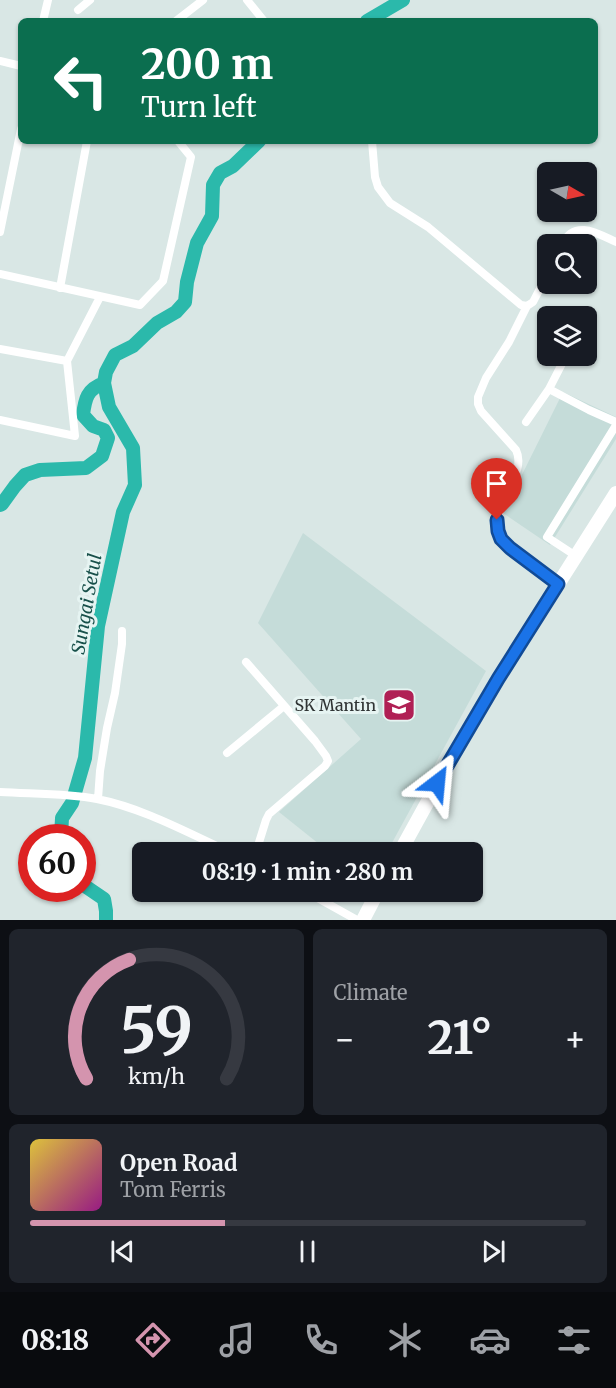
<!DOCTYPE html>
<meta charset="utf-8">
<style>
:root{--surface:#171b24;--page:#20242c;--text:#f1f3f6;--muted:#9ea1a6;--line:#363941;--accent:#d494ae}
body{margin:0;font-family:Merriweather,serif;background:var(--page);color:var(--text);height:100vh;display:flex;flex-direction:column;font-size:22px;white-space:nowrap}
*{box-sizing:border-box;margin:0}
p{font-size:20px;color:var(--muted)}
.icon{flex:none;width:33px;height:33px;fill:none;stroke:currentColor;stroke-width:2;stroke-linecap:round;stroke-linejoin:round}
.map{position:relative;height:920px;overflow:hidden}
.details{display:flex;flex-direction:column;gap:9px;padding:9px;background:#0d0f14;flex:1}
.details>*{flex:none}
.hud{position:absolute;left:18px;top:18px;width:580px;height:126px;border-radius:9px;box-shadow:0 2px 4px #0004;background:#0b6e4f;color:#fff;overflow:hidden}
.needle{width:39px;rotate:99deg}
.buttons{position:absolute;left:537px;top:162px;display:grid;gap:12px}
.buttons a{display:grid;place-items:center;width:60px;height:60px;border-radius:9px;background:var(--surface);box-shadow:0 2px 4px #0004;font-size:30px}
.speed{position:absolute;left:18px;top:824px;display:flex;gap:12px;font-size:30px;font-weight:700;text-align:center}
.speed>*{display:grid;place-content:center;width:78px;height:78px;border-radius:50%;background:var(--surface);box-shadow:0 2px 4px #0004;line-height:1}
.speed .limit{border:9px solid #d22;background:#fff;color:#111}
.pin{position:absolute;display:grid;place-items:center;width:51px;height:51px;color:#fff;margin:-62px -26px;border-radius:50% 50% 50% 0;rotate:-45deg;box-shadow:0 0 6px #0007}
.pin .icon{rotate:45deg}
.me{position:absolute;width:66px;margin:-33px;rotate:29deg;stroke-linejoin:round;filter:drop-shadow(0 0 4px #0008)}
.turn{display:flex;align-items:center;gap:21px;height:126px;padding:0 24px;font-size:27px}
.turn .icon{width:78px;height:78px;stroke-width:2.5}
.turn b{display:block;font-size:42px;line-height:51px}
.big{font-size:45px;font-weight:700;line-height:1.1}
.details .card{flex:1;display:flex;flex-direction:column;justify-content:center;gap:9px;min-width:0;padding:0 21px;border-radius:9px;background:var(--page)}
.details .dial{align-items:center;gap:0}
.dial svg{height:156px;overflow:visible;fill:none;stroke:var(--line);stroke-width:7;stroke-linecap:round;text-anchor:middle}
.dial text{fill:var(--text);stroke:none}
.song{display:flex;align-items:center;gap:18px}
.cover{width:72px;height:72px;border-radius:9px;background:linear-gradient(135deg,hsl(50 70% 55%),hsl(310 70% 35%))}
.played{height:6px;border-radius:3px;background:linear-gradient(90deg,var(--accent) 35%,var(--line) 35%)}
.keys{display:flex;justify-content:space-around;direction:ltr}
.heat{display:flex;justify-content:space-between;align-items:center;font-size:33px;direction:ltr}
.details .tiles{flex:1;display:grid;gap:9px;grid-template-columns:1fr 1fr}
.card:last-child{grid-column:span 2}
.trip{position:absolute;left:132px;top:842px;width:351px;height:60px;border-radius:9px;background:var(--surface);box-shadow:0 2px 4px #0004;font-weight:700;line-height:60px;text-align:center}
.tab-bar{display:flex;height:96px;justify-content:space-around;align-items:center;background:#090b0e;color:var(--muted)}
.tab-bar .icon{width:42px;height:42px}
.tab-bar .current{color:var(--accent)}
.tab-bar b{font-size:27px;color:var(--text)}
.map>svg:first-child{display:block}
.built{fill:#c5dcd9}
.lines{fill:none;stroke-linecap:round;stroke-linejoin:round}
.river{stroke:#2bb9ab;stroke-width:14}
.street{stroke:#fff;stroke-width:8}
.primary{stroke:#fff;stroke-width:14}
.route-casing{stroke:#114b97;stroke-width:15}
.route{stroke:#1a73e8;stroke-width:10}
.labels{text-anchor:middle;stroke-width:6;stroke-linejoin:round;paint-order:stroke}
.poi-label{font-size:16px;fill:#2f3434;stroke:#e6f4f2;text-anchor:end}
.water-label{font-size:18px;font-style:italic;fill:#18504a;stroke:#e6f4f2}
</style>
<div class="map">
<svg width="616" height="920" viewBox="0 0 616 920">
<rect width="100%" height="100%" fill="#d9e7e5"/>
<path class="built" d="M 563,392 L 616,417 L 616,439 L 550,545 L 503,513 Z
M 303,533 L 486,671 L 387,852 L 329,852 L 279,812 L 361,739 L 258,623 Z"/>
<g class="lines">
<path class="river" d="M 367,21 L 403,0
M 0,505 L 2,504 L 15,486 L 25,475 L 40,470 L 86,468 L 102,456 L 108,438 L 104,430 L 93,426 L 83,415 C 85,399 87,389 104,383
M 61,837 L 62,818 L 72,803 L 85,758 L 98,626 L 123,512 L 135,485 L 133,448 L 109,407 L 104,383 L 106,372 L 115,355 L 133,346 L 157,323 L 176,312 L 185,302 L 187,282 L 197,243 L 212,216 L 213,185 L 220,173 L 233,166 L 259,141
M 82,884 L 104,899 L 106,911 L 106,920"/>
<path class="street" d="M 247,0 L 264,21
M 78,10 L 90,0
M 43,21 L 48,0
M 176,21 L 203,0
M 0,61 L 21,66
M 372,141 L 375,177 L 378,187 L 390,203 L 428,227 L 521,305 L 527,306 L 533,302 L 548,273
M 0,232 L 21,129
M 562,244 C 575,219 597,233 616,242
M 0,274 L 140,305 L 163,281 L 191,157 L 178,141
M 60,288 L 87,141
M 527,306 L 509,342 L 486,378 L 478,397 L 478,404 L 481,411 L 516,450 C 527,473 497,496 498,524 C 498,530 498,536 503,541 C 510,551 522,557 532,564 C 541,570 549,577 558,584
M 0,349 L 67,361
M 549,389 L 589,410 L 616,422
M 0,420 L 75,436 L 67,361 L 100,297
M 526,422 L 549,389 L 566,356
M 576,556 L 547,537 L 616,425
M 246,662 L 315,741 L 326,756 L 328,761 L 325,766 L 269,814 L 266,820 L 256,852
M 227,753 L 284,706
M 0,792 C 31,794 66,793 97,799 C 143,808 188,833 230,852
M 98,799 L 100,771 L 107,728 L 115,693 L 122,644 L 122,631
M 305,891 L 357,920"/>
<path class="primary" d="M 400,852 L 454,754 L 498,679 L 616,493
M 363,920 L 378,891"/>
</g>
<g class="lines">
<g class="route-casing">
<path id="route" d="M 437,783 L 498,679 L 558,584 L 510,548 L 501,539 L 498,531 L 497,520"/>
</g>
<use href="#route" class="route"/>
</g>
<defs>
<g id="school-square" transform="scale(1.725)"><rect x="-9" y="-9" width="18" height="18" rx="4" fill="#b02055" stroke="#e6f4f2"/><path d="M0-5L7-2L0 1L-7-2ZM-4 1L0 2.5L4 1V4Q0 6-4 4Z" fill="#fff"/></g>
</defs>
<g fill-rule="evenodd">
<use href="#school-square" x="399" y="705"/>
</g>
<g class="labels">
<g class="poi-label">
<text x="376" y="711">SK Mantin</text>
</g>
<g class="water-label">
<text transform="translate(87 604) rotate(-80)" y="6">Sungai Setul</text>
</g>
</g>
</svg>
<div class="buttons">
<a><svg class="needle" viewBox="-14 -14 28 28"><path d="M0-13l5 13h-10z" fill="#e53935"/><path d="M0 13l5-13h-10z" fill="#9ea1a6"/></svg></a>
<a><svg class="icon" aria-label="search" viewBox="0 0 24 24"><circle cx="10" cy="10" r="6"/><path d="M15 15l6 6"/></svg></a>
<a><svg class="icon" aria-label="layers" viewBox="0 0 24 24"><path d="M12 4l9 5-9 5-9-5zM3 14l9 5 9-5"/></svg></a>
</div>
<div class="speed"><div class="limit">60</div></div>
<div class="pin" style="left:497px;top:520px;background:#d93025"><svg class="icon" aria-label="arrive" viewBox="0 0 24 24"><path d="M6 21V4h12l-3 4 3 4H6"/></svg></div>
<svg class="me" style="left:437px;top:783px" viewBox="-20 -20 40 40"><path d="M0-17L14 15 0 8-14 15z" fill="#1a73e8" stroke="#fff" stroke-width="4"/></svg>
<div class="trip">08:19 · 1 min · 280 m</div>
<div class="hud">
<div class="turn"><svg class="icon" aria-label="left" viewBox="0 0 24 24"><path d="M17 20v-9H6M10 6l-5 5 5 5"/></svg><div><b>200 m</b>Turn left</div></div>
</div>
</div>
<section class="details">
<div class="tiles">
<div class="card dial"><svg viewBox="0 0 100 80">
<path d="M14 69A42 42 0 1 1 86 69"/>
<path d="M14 69A42 42 0 0 1 36 8" stroke="#d494ae"/>
<text x="50" y="56" font-size="32" font-weight="700">59</text>
<text x="50" y="72" font-size="11">km/h</text>
</svg></div>
<div class="card"><p>Climate</p>
<div class="heat"><a>−</a><b class="big">21°</b><a>+</a></div>
</div>
<div class="card">
<div class="song"><i class="cover"></i><div><b>Open Road</b><p>Tom Ferris</p></div></div>
<div class="played"></div>
<div class="keys"><svg class="icon" aria-label="previous" viewBox="0 0 24 24"><path d="M18 5L8 12l10 7zM5 5v14"/></svg><svg class="icon" aria-label="pause" viewBox="0 0 24 24"><path d="M8 5v14M16 5v14"/></svg><svg class="icon" aria-label="next" viewBox="0 0 24 24"><path d="M6 5l10 7-10 7zM19 5v14"/></svg></div>
</div>
</div>
</section>
<nav class="tab-bar">
<b>08:18</b>
<svg class="icon current" aria-label="directions" viewBox="0 0 24 24"><path d="M12 3l9 9-9 9-9-9zM9 14v-3h6M13 9l2 2-2 2"/></svg>
<svg class="icon" aria-label="music" viewBox="0 0 24 24"><path d="M9 18V5l10-2v13"/><circle cx="6" cy="18" r="3"/><circle cx="16" cy="16" r="3"/></svg>
<svg class="icon" aria-label="phone" viewBox="0 0 24 24"><path d="M5 4h4l2 5-3 2q2 4 5 5l2-3 5 2v4C11 20 4 13 5 4z"/></svg>
<svg class="icon" aria-label="climate" viewBox="0 0 24 24"><path d="M12 3v18M4 7l16 10M4 17L20 7"/></svg>
<svg class="icon" aria-label="car" viewBox="0 0 24 24"><path d="M5 17H2v-5l4-1 3-4h7l3 4 3 1v5h-3M9 17h6M6 11h13"/><circle cx="7" cy="17" r="2"/><circle cx="17" cy="17" r="2"/></svg>
<svg class="icon" aria-label="filters" viewBox="0 0 24 24"><path d="M4 7h16M4 17h16"/><circle cx="9" cy="7" r="2"/><circle cx="15" cy="17" r="2"/></svg>
</nav>
